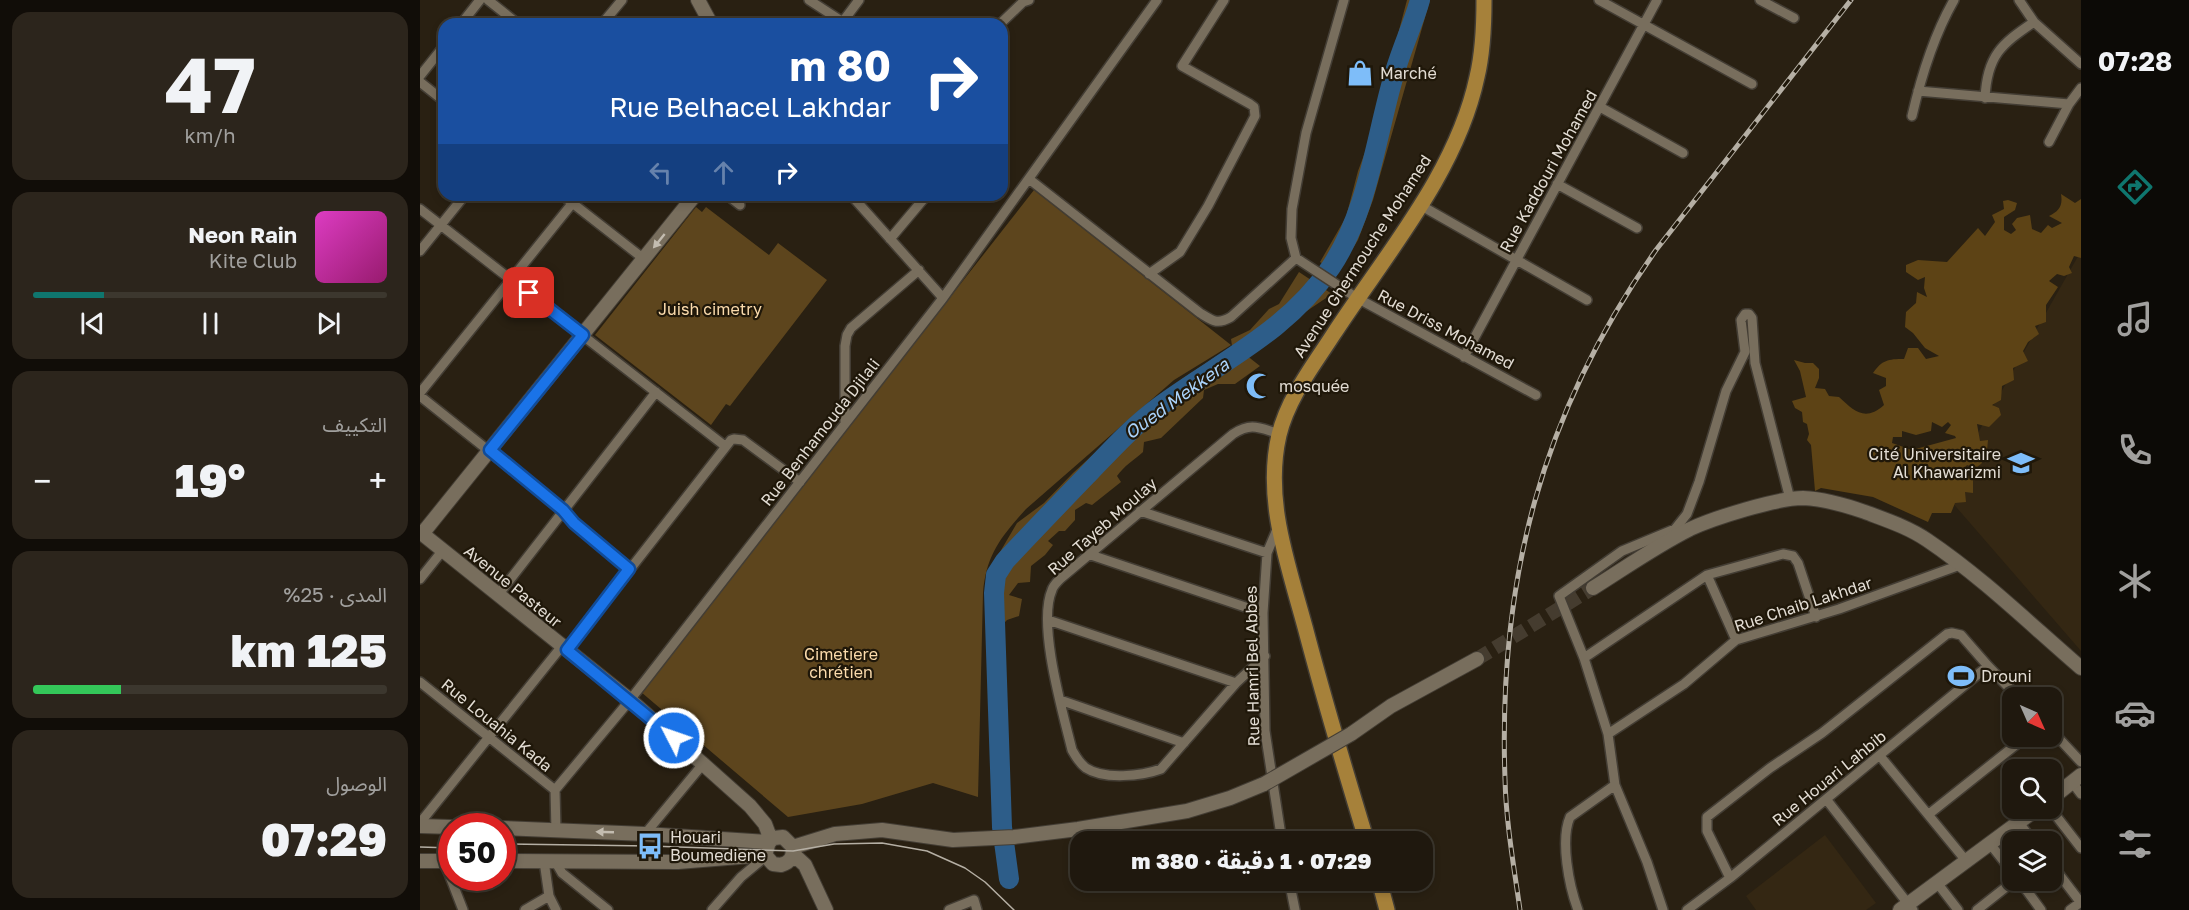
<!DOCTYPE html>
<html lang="ar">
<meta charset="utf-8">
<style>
:root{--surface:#1f180e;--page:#2c251c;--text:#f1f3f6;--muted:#a1a09e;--line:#3c372e;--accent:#0f766e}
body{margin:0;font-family:"Golos Text","Noto Sans Arabic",sans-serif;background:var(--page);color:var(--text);direction:rtl;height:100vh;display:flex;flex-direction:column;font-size:22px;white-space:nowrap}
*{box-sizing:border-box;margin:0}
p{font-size:20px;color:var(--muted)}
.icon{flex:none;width:33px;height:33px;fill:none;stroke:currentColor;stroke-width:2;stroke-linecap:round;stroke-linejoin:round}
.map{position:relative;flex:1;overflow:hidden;direction:ltr}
.panel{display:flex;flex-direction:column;gap:12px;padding:12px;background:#110d08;width:420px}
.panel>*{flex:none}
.banner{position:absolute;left:18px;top:18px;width:570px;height:183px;border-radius:18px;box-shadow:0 3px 9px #0003,0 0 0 2px var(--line);direction:rtl;background:#1a4fa0;color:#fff;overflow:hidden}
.needle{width:39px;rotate:135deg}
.controls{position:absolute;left:1582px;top:687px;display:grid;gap:12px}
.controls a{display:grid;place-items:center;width:60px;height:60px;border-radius:12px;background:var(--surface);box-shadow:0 3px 9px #0003,0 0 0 2px var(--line);font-size:30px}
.speed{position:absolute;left:18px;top:813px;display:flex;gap:12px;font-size:30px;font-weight:700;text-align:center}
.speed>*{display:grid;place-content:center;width:78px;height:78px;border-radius:50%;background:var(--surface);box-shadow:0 3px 9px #0003,0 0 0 2px var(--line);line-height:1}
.speed .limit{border:9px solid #d22;background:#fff;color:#111}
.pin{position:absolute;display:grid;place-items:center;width:51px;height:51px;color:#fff;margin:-26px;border-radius:12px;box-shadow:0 3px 9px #0006}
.me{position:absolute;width:66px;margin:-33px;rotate:311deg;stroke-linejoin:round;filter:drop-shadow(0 0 4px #0008)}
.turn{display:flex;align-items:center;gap:21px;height:126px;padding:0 18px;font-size:27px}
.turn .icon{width:78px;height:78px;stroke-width:2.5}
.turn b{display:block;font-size:42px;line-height:51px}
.lanes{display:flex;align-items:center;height:57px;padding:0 18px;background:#0003;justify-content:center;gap:30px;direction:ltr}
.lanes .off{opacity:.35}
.big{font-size:45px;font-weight:800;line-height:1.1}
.panel .widget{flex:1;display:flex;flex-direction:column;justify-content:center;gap:9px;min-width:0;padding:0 21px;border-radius:18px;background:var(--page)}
.panel .dial{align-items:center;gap:0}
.dial b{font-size:78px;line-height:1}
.song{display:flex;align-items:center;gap:18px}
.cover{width:72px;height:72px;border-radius:9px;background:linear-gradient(135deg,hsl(310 70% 55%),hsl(320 70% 35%))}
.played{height:6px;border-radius:3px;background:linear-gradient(90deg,var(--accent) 20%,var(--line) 20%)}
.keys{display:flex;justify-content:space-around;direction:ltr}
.heat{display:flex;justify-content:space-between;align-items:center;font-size:33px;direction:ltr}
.charge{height:9px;border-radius:4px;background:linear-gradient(90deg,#34c759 25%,var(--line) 0)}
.trip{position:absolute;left:650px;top:831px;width:363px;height:60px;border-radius:18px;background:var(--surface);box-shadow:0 3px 9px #0003,0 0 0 2px var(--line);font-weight:800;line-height:60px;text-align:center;direction:rtl}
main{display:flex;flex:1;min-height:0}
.tab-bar{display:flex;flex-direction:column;width:108px;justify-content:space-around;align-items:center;background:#0c0a06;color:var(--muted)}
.tab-bar .icon{width:42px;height:42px}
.tab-bar .selected{color:var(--accent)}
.tab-bar b{font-size:27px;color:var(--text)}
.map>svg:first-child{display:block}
.built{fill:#342713}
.green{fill:#5d451d}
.forest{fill:#5d4315;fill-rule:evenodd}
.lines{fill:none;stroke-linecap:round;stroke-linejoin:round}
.river{stroke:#2d5d89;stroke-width:20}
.secondary-tunnel{stroke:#453c2f;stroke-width:14;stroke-dasharray:14 7;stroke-linecap:butt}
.street-casing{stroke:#433d34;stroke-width:12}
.secondary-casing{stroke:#433d34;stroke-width:16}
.primary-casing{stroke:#433d34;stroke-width:18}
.street{stroke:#786e5d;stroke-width:9}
.secondary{stroke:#786e5d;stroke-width:14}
.primary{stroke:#a6813a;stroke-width:15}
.tram{stroke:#b5afa4;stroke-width:1.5}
.rail-casing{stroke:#b5afa4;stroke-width:5}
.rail{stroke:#1f1709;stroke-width:3;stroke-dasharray:9;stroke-linecap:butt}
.secondary-bridge-casing{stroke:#433d34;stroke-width:16;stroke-linecap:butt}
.secondary-bridge{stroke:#786e5d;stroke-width:14}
.oneway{fill:#c3bcb0}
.route-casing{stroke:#114b97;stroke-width:15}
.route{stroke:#1a73e8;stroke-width:10}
.labels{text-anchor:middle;stroke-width:4.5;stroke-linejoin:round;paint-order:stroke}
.poi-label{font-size:16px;fill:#e3ddd4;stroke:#1f1709;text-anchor:start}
.street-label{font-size:16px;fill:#e3ddd4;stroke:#1f1709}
.park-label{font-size:16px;fill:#fbdbac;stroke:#1f1709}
.water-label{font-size:18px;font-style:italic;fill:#aad3fb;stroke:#1f1709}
</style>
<main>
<nav class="tab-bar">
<b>07:28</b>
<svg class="icon selected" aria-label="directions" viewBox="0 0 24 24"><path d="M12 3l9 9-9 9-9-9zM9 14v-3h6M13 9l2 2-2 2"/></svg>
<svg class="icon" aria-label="music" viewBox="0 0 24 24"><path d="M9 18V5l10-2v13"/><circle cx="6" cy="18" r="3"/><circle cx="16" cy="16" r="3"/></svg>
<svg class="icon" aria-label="phone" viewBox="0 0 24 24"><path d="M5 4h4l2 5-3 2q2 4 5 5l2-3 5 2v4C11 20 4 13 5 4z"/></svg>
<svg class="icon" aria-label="climate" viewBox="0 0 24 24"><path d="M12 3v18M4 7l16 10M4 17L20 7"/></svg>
<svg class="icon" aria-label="car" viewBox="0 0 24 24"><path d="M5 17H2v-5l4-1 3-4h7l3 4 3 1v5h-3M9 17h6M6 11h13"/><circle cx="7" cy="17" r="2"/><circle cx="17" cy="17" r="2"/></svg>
<svg class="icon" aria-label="filters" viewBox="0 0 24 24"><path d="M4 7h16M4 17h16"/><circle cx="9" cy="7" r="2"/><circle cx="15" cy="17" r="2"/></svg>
</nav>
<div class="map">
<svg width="1661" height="910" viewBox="0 0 1661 910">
<rect width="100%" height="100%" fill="#292012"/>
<path class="built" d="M 1661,251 L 1661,651 L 1524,493 Z
M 1405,835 L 1456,903 L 1446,910 L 1336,910 L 1326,896 Z"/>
<path class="green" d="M 987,0 L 995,0 L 1000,14 L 989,21 L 989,43 C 963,67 976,73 971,102 C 968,121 958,137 952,154 C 949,163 952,173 950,182 C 947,198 938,211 930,224 L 934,234 L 925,237 L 917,252 L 919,259 L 936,233 L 932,225 L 939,218 L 953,178 L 956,153 L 974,104 L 974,84 L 978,58 L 992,43 L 994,21 L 1003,13 L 1003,0 L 1010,0 L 953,200 L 938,240 L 918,272 L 914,268 L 917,262 L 907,267 L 900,262 L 926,217 L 938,171 L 951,136 Z
M 614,190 L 811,345 L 754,380 L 606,509 C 581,537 566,555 563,593 L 558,797 L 513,783 L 442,804 L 368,817 L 221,692 Z
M 276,207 L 282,212 L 286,207 L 349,255 L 358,243 L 407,280 L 310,406 L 306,404 L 291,425 L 175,335 Z
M 879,272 L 912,294 L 869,323 C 863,333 837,347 826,355 L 840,366 L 815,384 L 798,384 L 784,390 L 783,398 L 741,438 L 724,442 L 723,452 C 714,460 704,466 697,476 L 701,482 L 672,505 L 666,503 L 655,510 L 655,520 L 645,531 L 639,531 L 628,541 L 633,545 L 625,555 L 611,566 L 610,582 L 598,583 L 589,595 L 602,599 L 599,616 L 587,620 L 570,638 L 570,569 L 597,523 L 624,503 L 653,473 L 715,416 L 762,379 L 812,346 L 811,339 L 830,330 L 849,309 L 859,304 Z"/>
<path class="forest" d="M 1641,194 L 1655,203 L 1661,199 L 1661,258 L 1654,256 L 1649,267 L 1652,273 L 1644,276 L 1637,274 L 1629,281 L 1638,287 L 1626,305 L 1626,322 L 1615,326 L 1619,334 L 1608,342 L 1603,351 L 1608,361 L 1593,368 L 1594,380 L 1582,386 L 1581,400 L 1572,405 L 1579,408 L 1581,415 L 1569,427 L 1557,424 L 1560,441 L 1568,440 L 1567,451 L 1556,455 L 1562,463 L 1556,468 L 1547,465 L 1541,472 L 1553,478 L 1553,493 L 1545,492 L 1546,502 L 1535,503 L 1531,513 L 1512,513 L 1508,522 L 1453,497 L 1401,488 L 1395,491 L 1391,445 L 1387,440 L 1389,434 L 1387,424 L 1383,422 L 1382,412 L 1375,408 L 1372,401 L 1386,397 L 1380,371 L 1374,360 L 1385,363 L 1393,363 L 1399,369 L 1399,378 L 1395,388 L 1405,389 L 1409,396 L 1419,397 C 1434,411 1445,422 1464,405 L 1459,390 L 1466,386 L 1466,378 L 1453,373 C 1462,360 1468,359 1484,359 L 1488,348 L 1498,348 L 1506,359 L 1519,356 L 1505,348 L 1493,333 L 1485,327 L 1486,312 L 1496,303 L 1497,292 L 1507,297 L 1504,288 L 1505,277 L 1498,280 L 1486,272 L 1486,265 L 1498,260 L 1527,262 L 1558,228 L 1565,236 L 1575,222 L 1572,215 L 1584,209 L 1583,201 L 1588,200 L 1597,203 L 1595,210 L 1584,217 L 1584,230 L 1591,234 L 1596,230 L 1592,224 L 1597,218 L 1610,215 L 1612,229 L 1621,233 L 1628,225 L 1632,228 L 1642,223 L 1629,216 C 1639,211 1643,206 1641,194 ZM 1512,422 L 1522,427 L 1528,422 L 1531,425 L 1525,433 L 1535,436 L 1536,438 L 1492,450 L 1472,443 L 1473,437 L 1482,437 L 1482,431 L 1496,435 L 1511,431 Z"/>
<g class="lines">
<path class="river" d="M 589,879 L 582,827 L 574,593 L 576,575 L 585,561 C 613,531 642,501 670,472 C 692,449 714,425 740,406 C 800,362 868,331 911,267 C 947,213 955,143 972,82 C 979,54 992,28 1000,0"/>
<path class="secondary-tunnel" d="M 1057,659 L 1173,588"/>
<g class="street-casing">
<path id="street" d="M 68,0 L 98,24
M 389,0 L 426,24
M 924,0 L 886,133 L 872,209 L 871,238 L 876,258 L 937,298 L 1116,395
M 1179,0 L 1332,84
M 1340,0 L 1374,18
M 1599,0 L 1614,22 L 1661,64
M 41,24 L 60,0
M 182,24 L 202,0
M 421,24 L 439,0
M 580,24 L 603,2 L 609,0
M 0,76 L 24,46
M 0,82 L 24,101
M 1498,91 L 1649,104
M 1565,98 C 1567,56 1581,44 1614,22
M 1180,107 L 1263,153
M 1492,116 C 1501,77 1514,35 1534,0
M 1629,142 L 1649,104 L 1661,88
M 609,179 L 780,313 C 793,321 797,325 811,317 L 876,258
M 1137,184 L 1217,228
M 142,195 L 224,259
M 307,195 L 320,205
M 431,195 L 523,298
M 1000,205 L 1167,300
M 0,209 L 305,446
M 470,239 L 507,195
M 0,251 L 45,195
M 729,274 L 760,252 L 788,206 L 835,116 L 834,107 L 830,104 L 762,66 L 804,0
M 1044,357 L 1237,0
M 0,393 L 159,195
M 0,396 L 143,510 L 154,523 L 209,569
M 425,424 L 425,346 L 427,335 L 431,328 L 499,270
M 720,511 L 847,553
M 858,527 L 847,553 L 843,613 L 845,731 L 862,842
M 671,555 L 843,613
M 1287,575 L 1316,640
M 0,579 L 23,550
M 78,595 L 236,392
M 628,620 L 816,683
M 147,650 L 311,440 L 314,439 L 323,440 L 380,482
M 845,656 L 816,683 L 741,769 C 722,776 684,780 666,768 C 659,763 656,757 652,750 C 643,713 617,624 632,590 C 633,586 637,582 640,579 L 813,434 C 832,422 839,428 860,434
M 1164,658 L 1287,575 L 1363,554 L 1373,556 L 1378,563 L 1396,617
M 0,682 L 135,790
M 640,700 L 764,743
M 1632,731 L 1661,762
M 1188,734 L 1264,684 L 1316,640 L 1419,609 L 1540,565
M 1460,756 L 1547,862
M 1652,782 L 1661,794
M 1406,799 L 1493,910
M 1630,808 L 1661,848
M 1509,814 L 1607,736
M 0,823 L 142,646
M 1599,823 L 1614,842
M 136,831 L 135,790 L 210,700 L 523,298 L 737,0
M 225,834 L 283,764
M 1571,845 L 1593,873
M 24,861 L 43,910
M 124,861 L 129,896 L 136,910
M 135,861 L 142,873 L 188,910
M 1632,865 L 1661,903
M 1310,878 L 1287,831 L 1287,817 L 1350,768 L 1402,733 L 1527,634 L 1532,633 L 1541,635 L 1568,666 L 1599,698
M 869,880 L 875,910
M 1599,880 L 1621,910
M 1518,884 L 1538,910
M 105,910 L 129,896
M 292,910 L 321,877 L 345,857
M 529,910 L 554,900 L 557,910
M 1158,910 C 1149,886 1140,840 1150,817 L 1195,785
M 1243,910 L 1227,862 L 1195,785 L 1188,734 L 1164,658 L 1139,596 L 1202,551 L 1255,529 L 1267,514 L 1279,482 L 1306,391 L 1325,352 L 1321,320 L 1325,314 L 1329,314 L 1332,318 L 1335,363 L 1370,499
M 1267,910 L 1310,878 L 1568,666
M 1557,910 L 1595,880
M 1650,910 L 1661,902"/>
</g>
<g class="secondary-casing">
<path id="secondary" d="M 278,0 L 291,24
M 0,532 L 210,700 L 283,764 L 330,806 L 345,824 L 351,840
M 2,534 L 275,195
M 1173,588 C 1205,568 1236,546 1270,529 C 1294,518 1357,498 1383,498 C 1404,499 1425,505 1445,512 C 1466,520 1488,527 1507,540 C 1562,577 1611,625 1661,668
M 931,734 L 971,706 L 1057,659
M 1632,798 L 1661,775
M 0,826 L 32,827
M 82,828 L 225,834 L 349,842 L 354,838 L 363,837 L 373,847 C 373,857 371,862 361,865 L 353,864 L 345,855 L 349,842
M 373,847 L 415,834 L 462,830 L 533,840 L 594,837 L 658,829 L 767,811 L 810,798 L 844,784
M 373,854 L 385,865 L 406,910
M 0,861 L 32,861
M 82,861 L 258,862 L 345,855
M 1480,910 L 1618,808"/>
</g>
<g class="primary-casing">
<path id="primary" d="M 947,842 C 925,770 904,699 885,627 C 868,564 844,500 859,435 C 868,398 893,366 913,335 C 965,255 1037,172 1057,77 C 1063,52 1064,26 1064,0
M 959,880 L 967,910"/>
</g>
<use href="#street" class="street"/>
<use href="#secondary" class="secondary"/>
<use href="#primary" class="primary"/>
<path class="tram" d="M 82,844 L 230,846 L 373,851 L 414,844 L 462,843 L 507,851 L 545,868 L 565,882 L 594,910
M 0,847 L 32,848"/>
<g class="rail-casing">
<path id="rail" d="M 1100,910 C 1094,867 1086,823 1085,779 C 1078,581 1121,413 1236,250 L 1431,0"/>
</g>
<use href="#rail" class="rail"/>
<g class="secondary-bridge-casing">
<path id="secondary-bridge" d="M 844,784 L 931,734"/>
</g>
<use href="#secondary-bridge" class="secondary-bridge"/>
</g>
<defs><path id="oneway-solid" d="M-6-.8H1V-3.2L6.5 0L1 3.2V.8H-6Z" transform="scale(1.5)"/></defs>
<g class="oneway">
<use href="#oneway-solid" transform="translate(239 241) rotate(129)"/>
<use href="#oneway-solid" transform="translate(185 832) rotate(-178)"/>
</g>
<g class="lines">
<g class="route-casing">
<path id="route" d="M 109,293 L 163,335 L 70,450 L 143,510 L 154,523 L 209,569 L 147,650 L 254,738"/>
</g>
<use href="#route" class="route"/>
</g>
<defs>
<g id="shop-bare" transform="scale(2.07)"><path d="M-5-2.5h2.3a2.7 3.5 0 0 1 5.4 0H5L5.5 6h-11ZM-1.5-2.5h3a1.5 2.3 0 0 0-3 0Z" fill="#7ebdf9" stroke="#1f1709" stroke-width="2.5" paint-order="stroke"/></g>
<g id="mosque-bare" transform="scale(2.07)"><path d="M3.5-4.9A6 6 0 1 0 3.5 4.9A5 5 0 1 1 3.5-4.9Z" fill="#7ebdf9" stroke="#1f1709" stroke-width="2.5" paint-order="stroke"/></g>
<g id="university-bare" transform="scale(2.07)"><path d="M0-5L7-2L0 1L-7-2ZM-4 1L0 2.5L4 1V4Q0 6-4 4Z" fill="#7ebdf9" stroke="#1f1709" stroke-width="2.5" paint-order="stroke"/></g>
<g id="stadium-bare" transform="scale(2.07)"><path d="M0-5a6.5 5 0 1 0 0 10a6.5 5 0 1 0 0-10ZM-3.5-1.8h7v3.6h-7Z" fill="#7ebdf9" stroke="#1f1709" stroke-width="2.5" paint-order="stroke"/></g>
<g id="bus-bare" transform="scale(2.07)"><path d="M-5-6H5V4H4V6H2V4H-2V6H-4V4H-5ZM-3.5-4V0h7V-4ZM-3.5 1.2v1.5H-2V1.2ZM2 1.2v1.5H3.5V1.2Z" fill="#7ebdf9" stroke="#1f1709" stroke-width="2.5" paint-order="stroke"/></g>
</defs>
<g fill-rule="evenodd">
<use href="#shop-bare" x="940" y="73"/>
<use href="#mosque-bare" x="839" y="386"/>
<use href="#university-bare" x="1601" y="463"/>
<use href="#stadium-bare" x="1541" y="676"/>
<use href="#bus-bare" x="230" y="846"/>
</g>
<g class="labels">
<g class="poi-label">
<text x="960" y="79">Marché</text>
<text x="859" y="392">mosquée</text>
<text x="1581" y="460" text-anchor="end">Cité Universitaire<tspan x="1581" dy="18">Al Khawarizmi</tspan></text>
<text x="1561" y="682">Drouni</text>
<text x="250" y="843">Houari<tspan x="250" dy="18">Boumediene</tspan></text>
</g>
<g class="street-label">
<text transform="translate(1128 171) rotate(-61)" y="6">Rue Kaddouri Mohamed</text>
<text transform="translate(942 256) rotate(-57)" y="6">Avenue Ghermouche Mohamed</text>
<text transform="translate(1026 329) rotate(28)" y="6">Rue Driss Mohamed</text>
<text transform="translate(400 432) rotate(-52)" y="6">Rue Benhamouda Djilali</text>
<text transform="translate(682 526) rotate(-41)" y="6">Rue Tayeb Moulay</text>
<text transform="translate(93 586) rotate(39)" y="6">Avenue Pasteur</text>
<text transform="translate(1383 604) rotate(-18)" y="6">Rue Chaib Lakhdar</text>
<text transform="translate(832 666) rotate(-91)" y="6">Rue Hamri Bel Abbes</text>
<text transform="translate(77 725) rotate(39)" y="6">Rue Louahia Kada</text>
<text transform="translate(1409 778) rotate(-39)" y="6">Rue Houari Lahbib</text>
</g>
<g class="park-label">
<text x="290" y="315">Juish cimetry</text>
<text x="421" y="660">Cimetiere<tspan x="421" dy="18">chrétien</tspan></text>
</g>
<g class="water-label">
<text transform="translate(757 399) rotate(-36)" y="6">Oued Mekkera</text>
</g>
</g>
</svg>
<div class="controls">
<a><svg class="needle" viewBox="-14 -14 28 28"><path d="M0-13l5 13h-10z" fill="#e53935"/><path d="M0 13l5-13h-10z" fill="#a1a09e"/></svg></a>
<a><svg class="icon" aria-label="search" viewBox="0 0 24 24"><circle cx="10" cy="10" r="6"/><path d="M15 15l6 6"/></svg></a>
<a><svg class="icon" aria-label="layers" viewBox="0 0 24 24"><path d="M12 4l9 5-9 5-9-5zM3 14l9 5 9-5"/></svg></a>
</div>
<div class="speed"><div class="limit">50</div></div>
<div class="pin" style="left:109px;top:293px;background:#d93025"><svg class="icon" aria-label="arrive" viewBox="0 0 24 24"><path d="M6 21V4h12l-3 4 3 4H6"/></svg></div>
<svg class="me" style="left:254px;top:738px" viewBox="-20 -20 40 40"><circle r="17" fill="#1a73e8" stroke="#fff" stroke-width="3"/><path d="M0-11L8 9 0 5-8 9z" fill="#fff"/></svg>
<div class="trip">07:29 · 1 دقيقة · 380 m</div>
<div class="banner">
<div class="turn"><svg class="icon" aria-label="right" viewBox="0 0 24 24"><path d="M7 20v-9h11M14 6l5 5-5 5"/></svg><div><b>80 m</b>Rue Belhacel Lakhdar</div></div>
<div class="lanes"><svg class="icon off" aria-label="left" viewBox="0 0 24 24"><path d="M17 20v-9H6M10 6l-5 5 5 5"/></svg><svg class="icon off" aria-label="ahead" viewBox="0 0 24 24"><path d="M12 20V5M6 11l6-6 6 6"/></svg><svg class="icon" aria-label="right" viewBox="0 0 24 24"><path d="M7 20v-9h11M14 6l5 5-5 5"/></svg></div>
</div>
</div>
<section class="panel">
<div class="widget dial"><b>47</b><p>km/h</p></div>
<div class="widget">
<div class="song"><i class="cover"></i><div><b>Neon Rain</b><p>Kite Club</p></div></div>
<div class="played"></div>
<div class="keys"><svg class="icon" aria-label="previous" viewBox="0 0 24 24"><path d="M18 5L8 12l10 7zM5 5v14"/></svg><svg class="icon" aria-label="pause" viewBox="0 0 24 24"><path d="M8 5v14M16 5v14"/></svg><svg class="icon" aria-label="next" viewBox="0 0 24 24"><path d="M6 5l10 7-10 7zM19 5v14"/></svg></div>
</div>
<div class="widget"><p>التكييف</p>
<div class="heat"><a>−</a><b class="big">19°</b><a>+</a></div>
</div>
<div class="widget"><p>المدى · 25%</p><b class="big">125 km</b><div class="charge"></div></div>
<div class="widget"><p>الوصول</p><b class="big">07:29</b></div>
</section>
</main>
